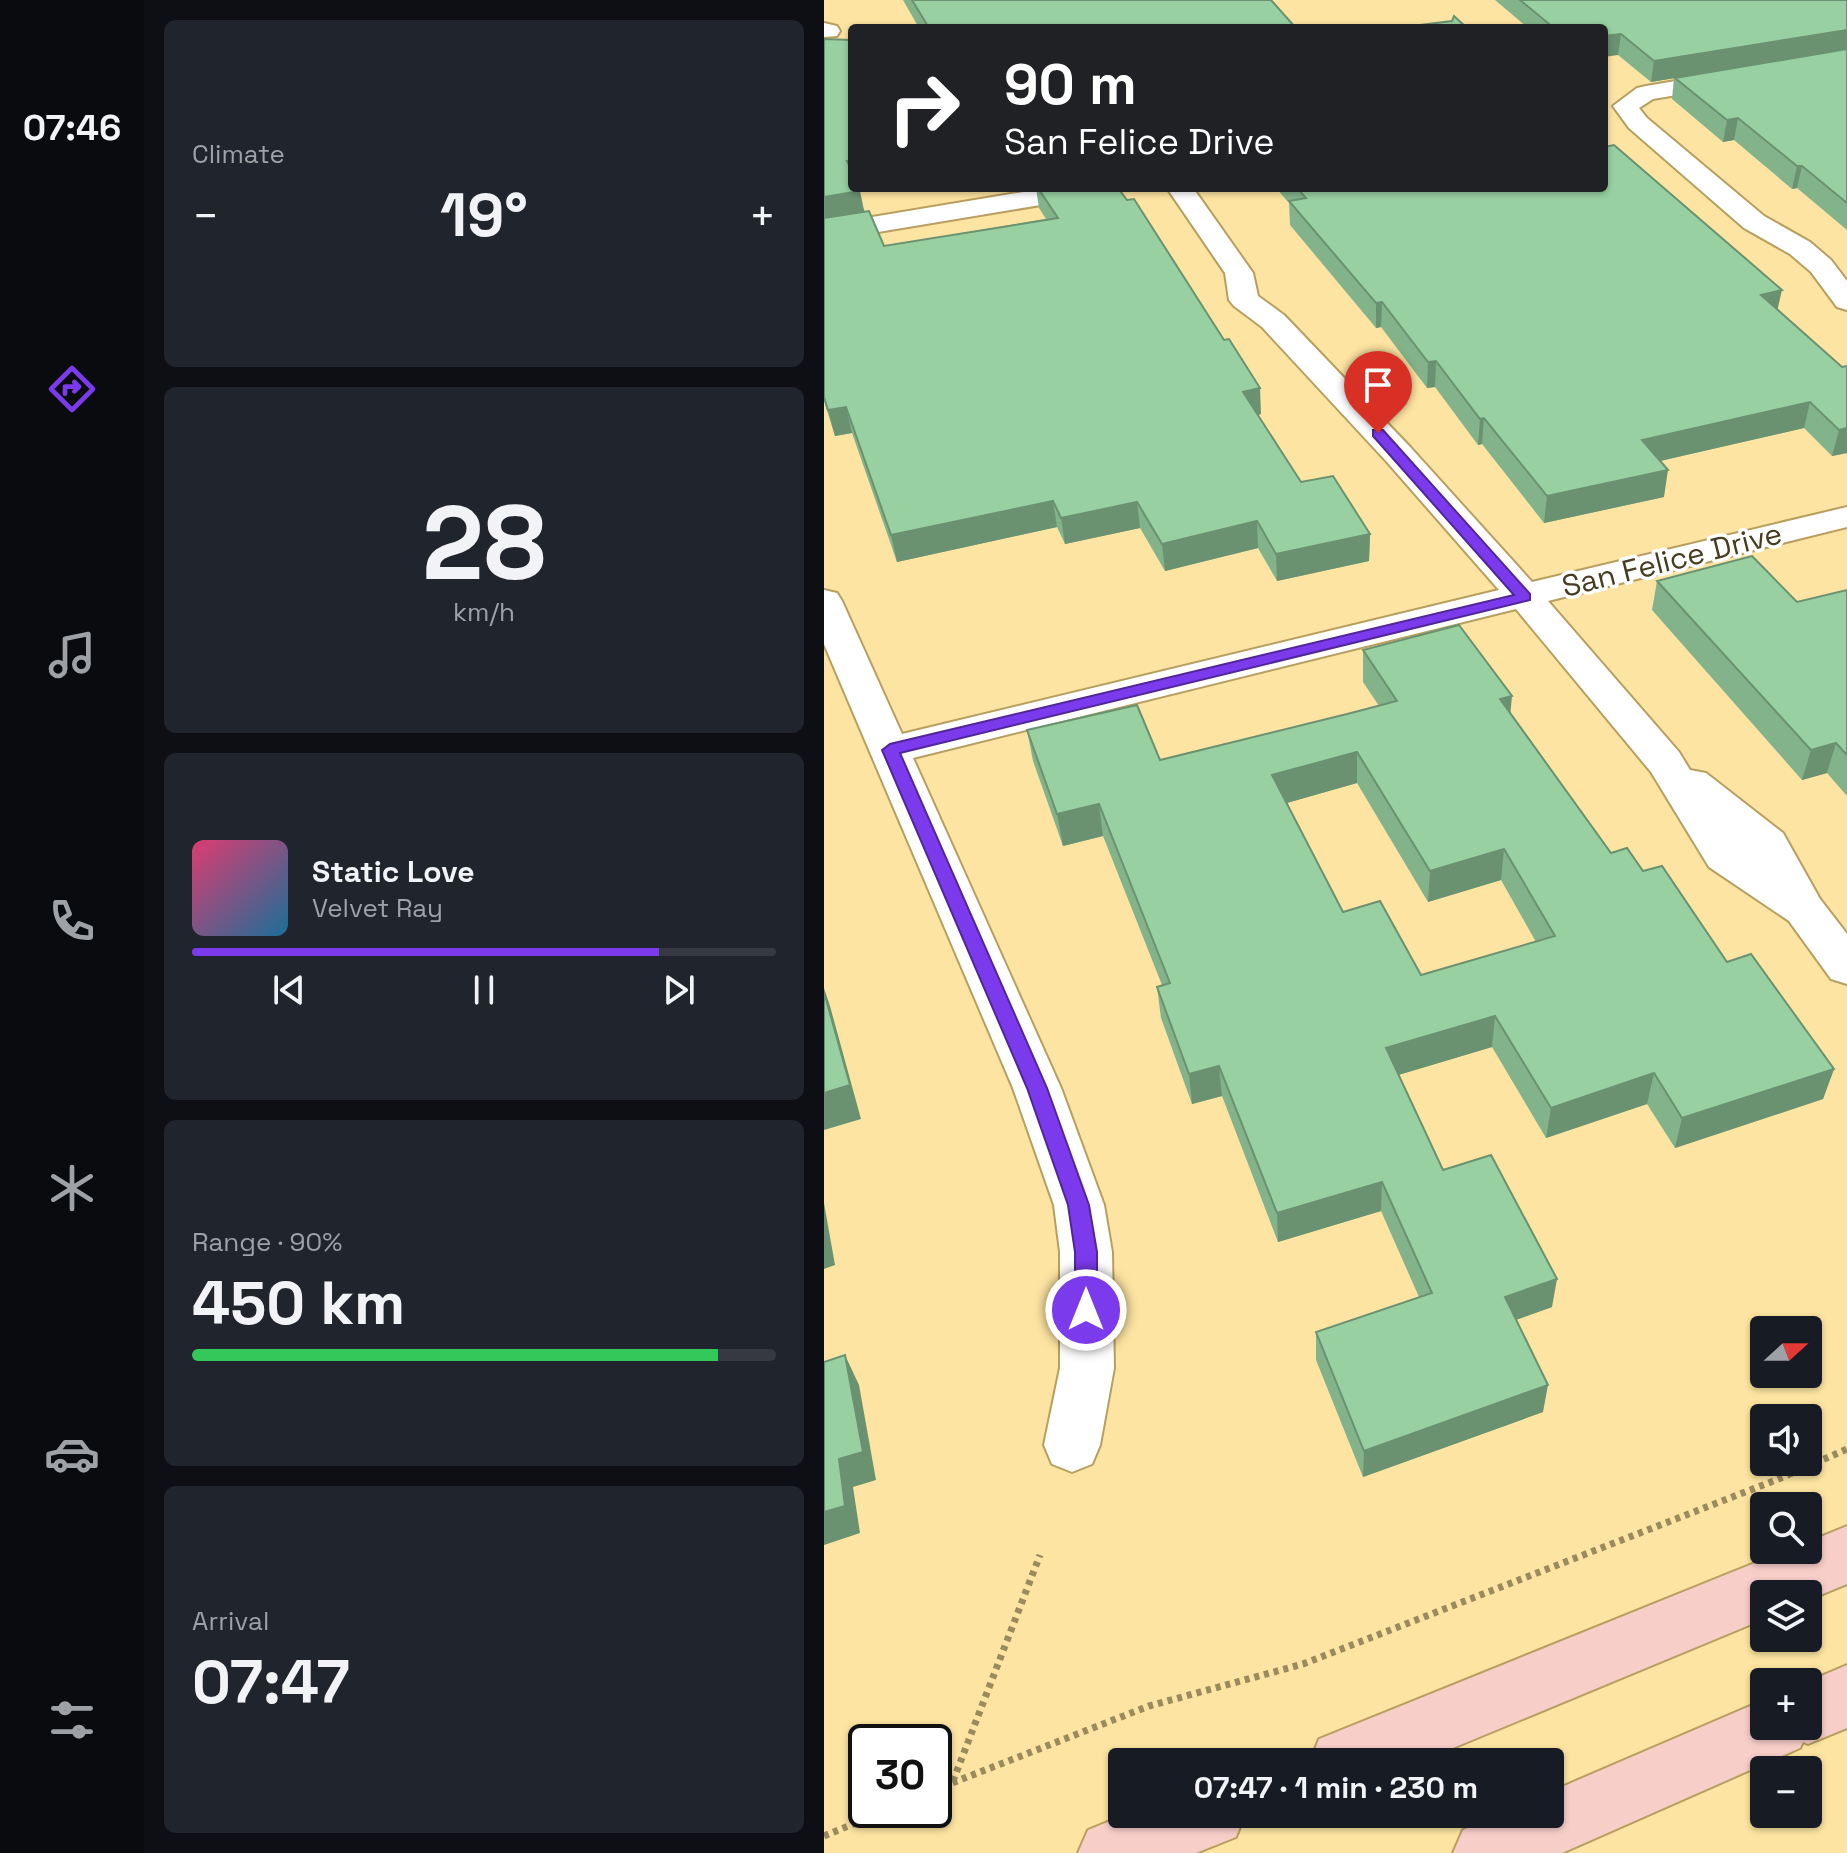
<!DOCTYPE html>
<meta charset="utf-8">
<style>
:root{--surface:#171b24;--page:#20242c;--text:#f1f3f6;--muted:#9ea1a6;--line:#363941;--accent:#7c3aed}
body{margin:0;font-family:"Space Grotesk",sans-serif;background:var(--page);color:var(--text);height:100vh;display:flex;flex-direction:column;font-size:30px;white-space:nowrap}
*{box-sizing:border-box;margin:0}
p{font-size:26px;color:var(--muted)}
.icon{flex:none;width:44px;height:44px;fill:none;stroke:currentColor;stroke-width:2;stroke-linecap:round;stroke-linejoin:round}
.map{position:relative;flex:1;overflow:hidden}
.details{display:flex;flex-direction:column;gap:20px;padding:20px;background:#0d0f14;width:680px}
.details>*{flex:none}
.guide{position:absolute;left:24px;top:24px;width:760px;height:168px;border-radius:8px;box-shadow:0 2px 6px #0004;background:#202124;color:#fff;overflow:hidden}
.needle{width:52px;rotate:69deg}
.controls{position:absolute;left:926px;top:1316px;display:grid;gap:16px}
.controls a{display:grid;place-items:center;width:72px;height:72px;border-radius:8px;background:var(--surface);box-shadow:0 2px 6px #0004;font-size:40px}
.speed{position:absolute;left:24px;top:1724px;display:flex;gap:16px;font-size:40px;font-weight:700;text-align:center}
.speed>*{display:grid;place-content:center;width:104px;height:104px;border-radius:50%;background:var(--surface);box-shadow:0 2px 6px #0004;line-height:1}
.speed .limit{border:4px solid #111;border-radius:12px;background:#fff;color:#111}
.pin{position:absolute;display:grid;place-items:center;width:68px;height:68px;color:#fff;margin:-82px -34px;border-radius:50% 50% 50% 0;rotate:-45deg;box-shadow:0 0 8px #0007}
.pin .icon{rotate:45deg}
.me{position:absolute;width:88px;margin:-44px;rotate:0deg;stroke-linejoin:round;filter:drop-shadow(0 0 6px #0008)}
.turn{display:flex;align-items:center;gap:28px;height:168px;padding:0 24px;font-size:36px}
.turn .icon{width:104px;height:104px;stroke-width:2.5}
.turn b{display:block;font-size:56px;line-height:68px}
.big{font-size:60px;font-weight:700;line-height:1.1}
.details .widget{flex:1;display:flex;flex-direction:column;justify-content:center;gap:12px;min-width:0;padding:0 28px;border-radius:12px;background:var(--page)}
.details .dial{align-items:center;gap:0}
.dial b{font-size:104px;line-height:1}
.song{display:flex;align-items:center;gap:24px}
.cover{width:96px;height:96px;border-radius:12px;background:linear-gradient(135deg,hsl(340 70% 55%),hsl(200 70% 35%))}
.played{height:8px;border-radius:4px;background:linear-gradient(90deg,var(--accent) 80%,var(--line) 80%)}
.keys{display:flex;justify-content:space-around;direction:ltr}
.heat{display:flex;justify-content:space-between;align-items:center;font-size:44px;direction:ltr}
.charge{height:12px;border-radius:6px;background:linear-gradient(90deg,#34c759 90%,var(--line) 0)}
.trip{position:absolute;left:284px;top:1748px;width:456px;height:80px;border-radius:8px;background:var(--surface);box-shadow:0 2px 6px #0004;font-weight:700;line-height:80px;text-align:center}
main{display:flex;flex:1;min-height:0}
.menu{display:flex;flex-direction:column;width:144px;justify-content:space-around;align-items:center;background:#090b0e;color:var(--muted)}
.menu .icon{width:56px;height:56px}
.menu .active{color:var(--accent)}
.menu b{font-size:36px;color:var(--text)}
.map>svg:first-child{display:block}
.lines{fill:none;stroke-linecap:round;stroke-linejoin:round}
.street-casing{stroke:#b89f5f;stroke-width:4}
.secondary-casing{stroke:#b89f5f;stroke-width:4}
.path{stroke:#9b8a5d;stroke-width:7;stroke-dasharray:5 5;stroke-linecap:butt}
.street{fill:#fff;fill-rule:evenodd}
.secondary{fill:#f8cec9;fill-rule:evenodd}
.wall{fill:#83b38a;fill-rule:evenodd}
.shaded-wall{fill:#6a9271}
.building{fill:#98d0a1;stroke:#6a9271;stroke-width:2;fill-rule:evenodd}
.route{fill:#7c3aed;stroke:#51269a;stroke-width:2}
.labels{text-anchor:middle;stroke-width:7;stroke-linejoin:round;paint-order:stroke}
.street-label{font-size:30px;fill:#463c21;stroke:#fff}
</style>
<main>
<nav class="menu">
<b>07:46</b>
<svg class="icon active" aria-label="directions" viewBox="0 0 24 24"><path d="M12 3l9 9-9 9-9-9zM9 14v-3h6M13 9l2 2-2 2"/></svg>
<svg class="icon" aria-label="music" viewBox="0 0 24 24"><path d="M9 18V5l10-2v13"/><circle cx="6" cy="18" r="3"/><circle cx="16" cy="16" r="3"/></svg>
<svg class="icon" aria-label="phone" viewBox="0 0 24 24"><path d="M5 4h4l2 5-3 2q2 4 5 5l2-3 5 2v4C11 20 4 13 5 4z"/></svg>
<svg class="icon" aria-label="climate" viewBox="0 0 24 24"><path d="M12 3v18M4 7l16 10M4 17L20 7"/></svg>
<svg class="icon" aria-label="car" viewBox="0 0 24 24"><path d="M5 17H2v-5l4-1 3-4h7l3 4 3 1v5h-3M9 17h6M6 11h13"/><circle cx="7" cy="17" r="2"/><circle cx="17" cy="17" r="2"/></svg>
<svg class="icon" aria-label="filters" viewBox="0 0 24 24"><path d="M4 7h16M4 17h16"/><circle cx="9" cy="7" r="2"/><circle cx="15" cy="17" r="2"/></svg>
</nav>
<section class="details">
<div class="widget"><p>Climate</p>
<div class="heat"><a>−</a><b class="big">19°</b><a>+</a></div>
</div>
<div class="widget dial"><b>28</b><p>km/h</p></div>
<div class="widget">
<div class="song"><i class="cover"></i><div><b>Static Love</b><p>Velvet Ray</p></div></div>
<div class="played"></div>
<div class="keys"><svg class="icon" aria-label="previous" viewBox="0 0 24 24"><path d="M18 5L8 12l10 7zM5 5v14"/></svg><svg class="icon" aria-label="pause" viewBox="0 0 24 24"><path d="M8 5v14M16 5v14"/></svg><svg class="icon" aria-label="next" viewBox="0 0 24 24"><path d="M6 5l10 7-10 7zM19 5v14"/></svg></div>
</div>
<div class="widget"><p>Range · 90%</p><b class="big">450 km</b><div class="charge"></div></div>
<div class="widget"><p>Arrival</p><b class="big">07:47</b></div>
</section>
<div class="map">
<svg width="1023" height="1853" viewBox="0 0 1023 1853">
<rect width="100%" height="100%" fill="#fde4a2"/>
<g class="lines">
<g class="street-casing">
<path id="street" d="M 0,23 L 13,26 L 16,31 L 13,36 L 0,37 Z
M 1023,52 L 1023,66 L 829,99 L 815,108 L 823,118 L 940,216 L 986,242 L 1007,260 L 1023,281 L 1023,310 L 1013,307 L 987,272 L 966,254 L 920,228 L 805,128 L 789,106 L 813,88 L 822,86 Z
M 223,188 L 284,188 L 280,194 L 271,196 L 0,241 L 0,225 Z
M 343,188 L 369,188 L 429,273 L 434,296 L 460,315 L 587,448 L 708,582 L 1023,507 L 1023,527 L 724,601 L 855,752 L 866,770 L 882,773 L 959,833 L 996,899 L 1023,934 L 1023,984 L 1007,979 L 965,921 L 885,867 L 827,772 L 692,609 L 89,758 L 237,1088 L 280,1205 L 288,1252 L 290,1368 L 276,1445 L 268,1464 L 248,1472 L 228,1464 L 220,1445 L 236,1368 L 236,1252 L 230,1205 L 189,1088 L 0,644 L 0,590 L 13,593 L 18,601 L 78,734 L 675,590 L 563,462 L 438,327 L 410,306 L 405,300 L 401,273 Z"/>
</g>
<g class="secondary-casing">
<path id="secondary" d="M 1023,1526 L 1023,1584 L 984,1600 L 984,1594 L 940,1594 L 940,1619 L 595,1762 L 486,1762 L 495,1739 L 963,1550 L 984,1550 L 984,1542 Z
M 1023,1665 L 1023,1728 L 984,1744 L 979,1742 L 976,1748 L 738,1853 L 629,1853 L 639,1830 L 675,1814 L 726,1814 L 726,1792 L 940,1700 L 940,1726 L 984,1726 L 983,1682 Z
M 303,1814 L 421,1814 L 412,1837 L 372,1853 L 254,1853 L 264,1830 Z"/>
</g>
<path class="path" d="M 129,1781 L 216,1555
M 110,1790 L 325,1706 L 479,1664 L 952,1480 L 1023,1449
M 0,1836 L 63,1810"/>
<use href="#street" class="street"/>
<use href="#secondary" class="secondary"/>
</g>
<path class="wall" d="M 79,0 L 447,0 L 472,28 L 95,28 Z
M 671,0 L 1023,0 L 1023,230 L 973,188 L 968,189 L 910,140 L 899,142 L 848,99 L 850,78 L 827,82 L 794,55 L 780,28 L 704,28 Z
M 0,39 L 28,188 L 60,246 L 222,219 L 215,208 L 212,188 L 294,188 L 437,414 L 434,415 L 477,482 L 546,534 L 545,561 L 453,581 L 434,548 L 341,571 L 316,528 L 241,544 L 233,527 L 73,562 L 28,433 L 11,436 L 0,401 Z
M 452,188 L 780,188 L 954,310 L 1018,367 L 1023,366 L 1023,453 L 1008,456 L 980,428 L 836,461 L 840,497 L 720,523 L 658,444 L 654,445 L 611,387 L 603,388 L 557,327 L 552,328 L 466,225 L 465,203 Z
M 833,581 L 973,602 L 1023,590 L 1023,796 L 1003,773 L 978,780 L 828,610 Z
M 539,650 L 686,713 L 787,853 L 819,871 L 903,962 L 1010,1069 L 999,1099 L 851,1148 L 823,1104 L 722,1138 L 668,1047 L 574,1075 L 619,1170 L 728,1307 L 692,1320 L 719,1412 L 539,1477 L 492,1360 L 492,1332 L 595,1297 L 557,1211 L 454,1242 L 398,1096 L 368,1104 L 337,1018 L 333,987 L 338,985 L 279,836 L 239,846 L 209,761 L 203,730 L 336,760 L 555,706 L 539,682 ZM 533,783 L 604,902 L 677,880 L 712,942 L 597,975 L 519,912 L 462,803 Z"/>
<path class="shaded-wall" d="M 1023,30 L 1023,50 L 827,82 L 830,61 Z
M 797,34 L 794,55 L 780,57 L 780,36 Z
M 914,118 L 910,140 L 899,142 L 903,120 Z
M 973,166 L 978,166 L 973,188 L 968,189 Z
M 36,191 L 41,215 L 0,223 L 0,197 Z
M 958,290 L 952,316 L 937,295 Z
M 558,302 L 557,327 L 552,328 L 552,303 Z
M 612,361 L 611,387 L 603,388 L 604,362 Z
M 436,388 L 437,414 L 421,418 L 419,392 Z
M 986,402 L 980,428 L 814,466 L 818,440 Z
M 22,407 L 28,433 L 11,436 L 4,410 Z
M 660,418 L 658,444 L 654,445 L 656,419 Z
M 1023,428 L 1023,453 L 1008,456 L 1015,430 Z
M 844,470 L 840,497 L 720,523 L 723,496 Z
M 229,501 L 233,527 L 73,562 L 67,535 Z
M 313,502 L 316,528 L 241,544 L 237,518 Z
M 433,521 L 434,548 L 341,571 L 338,544 Z
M 546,534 L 545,561 L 453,581 L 452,554 Z
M 688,696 L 685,728 L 676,699 Z
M 1012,743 L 1003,773 L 978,780 L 987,750 Z
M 533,752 L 533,783 L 449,807 L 448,775 Z
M 275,804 L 279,836 L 239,846 L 233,814 Z
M 680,849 L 677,880 L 604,902 L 606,871 Z
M 0,988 L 6,1006 L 37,1119 L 0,1130 Z
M 671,1016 L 668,1047 L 561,1079 L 562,1048 Z
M 395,1066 L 398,1096 L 368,1104 L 365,1074 Z
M 1010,1069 L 999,1099 L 851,1148 L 858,1118 Z
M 830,1073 L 823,1104 L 722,1138 L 727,1108 Z
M 558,1182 L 557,1211 L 454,1242 L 453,1213 Z
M 0,1203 L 11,1265 L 0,1269 Z
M 733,1279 L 728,1307 L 677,1325 L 681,1297 Z
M 21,1355 L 35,1385 L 52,1480 L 29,1487 L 36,1533 L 0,1545 L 0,1512 L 15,1459 Z
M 724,1385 L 719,1412 L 539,1477 L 540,1451 Z"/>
<path class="building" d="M 88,0 L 447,0 L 472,28 L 105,28 Z
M 696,0 L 1023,0 L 1023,30 L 830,61 L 797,34 L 780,36 L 780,28 L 730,28 Z
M 630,16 L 643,28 L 572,28 L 628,21 Z
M 0,39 L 28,40 L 28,160 L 23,161 L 28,171 L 28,188 L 35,188 L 36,191 L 0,197 Z
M 1023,49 L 1023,203 L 978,166 L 973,166 L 914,118 L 903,120 L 851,78 Z
M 790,145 L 958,290 L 937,295 L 1018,367 L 1023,366 L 1023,428 L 1015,430 L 986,402 L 818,440 L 844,470 L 723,496 L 660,418 L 656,419 L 612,361 L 604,362 L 558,302 L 552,303 L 465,201 L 482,198 L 473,188 L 780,188 L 780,147 Z
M 214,188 L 294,188 L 303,200 L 310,199 L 400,340 L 405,339 L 436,388 L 419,392 L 477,482 L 509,476 L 546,534 L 452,554 L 433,521 L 338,544 L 313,502 L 237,518 L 229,501 L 67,535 L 22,407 L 4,410 L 0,397 L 0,218 L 45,211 L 60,246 L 234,218 Z
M 928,556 L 973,602 L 1023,590 L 1023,755 L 1012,743 L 987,750 L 833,581 Z
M 635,625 L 688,696 L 676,699 L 787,853 L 803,848 L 819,871 L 838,866 L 903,962 L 927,954 L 1010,1069 L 858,1118 L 830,1073 L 727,1108 L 671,1016 L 562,1048 L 619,1170 L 667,1155 L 733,1279 L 681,1297 L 724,1385 L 540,1451 L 492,1332 L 608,1293 L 558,1182 L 453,1213 L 395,1066 L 365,1074 L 333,987 L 346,983 L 275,804 L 233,814 L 203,730 L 313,705 L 336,760 L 527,713 L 573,701 L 539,650 ZM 533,752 L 606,871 L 680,849 L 731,936 L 597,975 L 556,901 L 519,912 L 448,775 Z
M 0,992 L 26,1085 L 0,1093 Z
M 21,1355 L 39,1452 L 15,1459 L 21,1506 L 0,1512 L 0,1362 Z"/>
<path class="route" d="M 549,430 L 559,430 L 706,594 L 706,600 L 76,753 L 223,1088 L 265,1205 L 273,1252 L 273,1310 L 270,1317 L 262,1320 L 254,1317 L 251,1310 L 251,1252 L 244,1205 L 203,1088 L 58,750 L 66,744 L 690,595 L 549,436 Z"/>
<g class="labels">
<g class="street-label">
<text transform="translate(848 560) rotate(-14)" y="10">San Felice Drive</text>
</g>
</g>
</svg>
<div class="controls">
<a><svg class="needle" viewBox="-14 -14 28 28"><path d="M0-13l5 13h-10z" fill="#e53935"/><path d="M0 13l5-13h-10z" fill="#9ea1a6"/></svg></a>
<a><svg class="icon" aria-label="sound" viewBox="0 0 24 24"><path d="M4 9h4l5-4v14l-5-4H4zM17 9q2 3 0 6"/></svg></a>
<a><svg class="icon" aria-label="search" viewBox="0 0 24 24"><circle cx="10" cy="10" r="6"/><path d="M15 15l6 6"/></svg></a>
<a><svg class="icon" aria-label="layers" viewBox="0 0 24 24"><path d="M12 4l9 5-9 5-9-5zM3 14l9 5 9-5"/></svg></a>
<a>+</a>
<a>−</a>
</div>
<div class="speed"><div class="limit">30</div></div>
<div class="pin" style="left:554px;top:433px;background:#d93025"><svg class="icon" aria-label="arrive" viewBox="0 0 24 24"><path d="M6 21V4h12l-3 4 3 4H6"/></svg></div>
<svg class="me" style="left:262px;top:1310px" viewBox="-20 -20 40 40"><circle r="17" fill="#7c3aed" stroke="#fff" stroke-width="3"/><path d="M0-11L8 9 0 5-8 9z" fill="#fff"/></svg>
<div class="trip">07:47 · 1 min · 230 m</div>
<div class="guide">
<div class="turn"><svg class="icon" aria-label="right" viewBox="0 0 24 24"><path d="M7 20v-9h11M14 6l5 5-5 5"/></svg><div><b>90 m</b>San Felice Drive</div></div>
</div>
</div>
</main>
